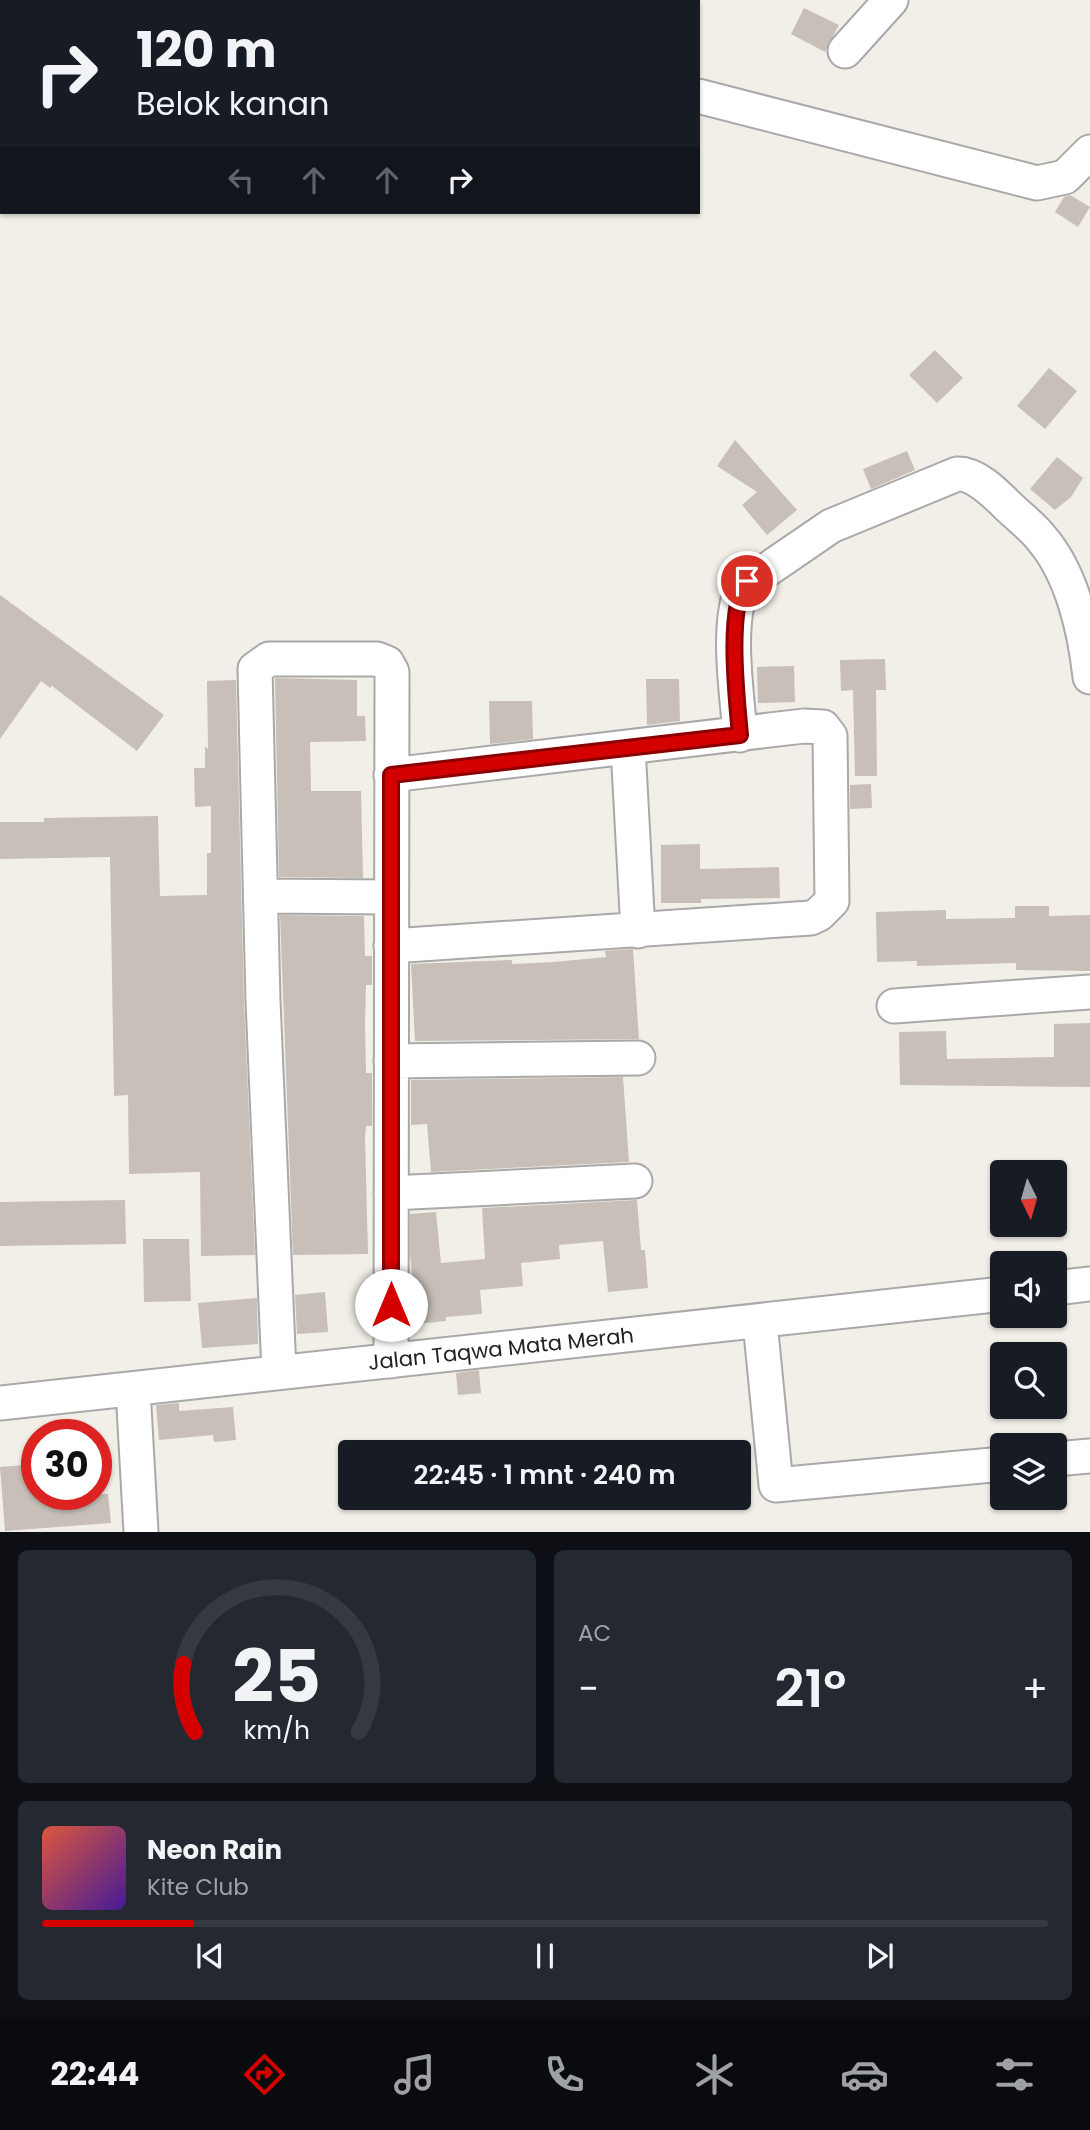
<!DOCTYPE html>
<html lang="id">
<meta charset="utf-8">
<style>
:root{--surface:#171b24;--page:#242831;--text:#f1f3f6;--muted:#9ea1a6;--line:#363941;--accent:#d40000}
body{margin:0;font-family:Poppins,sans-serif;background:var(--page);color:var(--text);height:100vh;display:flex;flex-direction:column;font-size:26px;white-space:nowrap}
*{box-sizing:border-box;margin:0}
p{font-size:23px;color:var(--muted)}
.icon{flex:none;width:38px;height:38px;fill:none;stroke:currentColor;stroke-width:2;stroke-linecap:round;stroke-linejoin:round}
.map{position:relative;height:1532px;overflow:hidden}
.sheet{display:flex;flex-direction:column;gap:18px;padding:18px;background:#0d0f14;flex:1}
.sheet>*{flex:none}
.hud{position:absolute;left:0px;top:0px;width:700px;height:214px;box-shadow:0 2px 5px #0004;background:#171b24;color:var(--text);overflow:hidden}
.needle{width:46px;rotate:175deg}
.controls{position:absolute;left:990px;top:1160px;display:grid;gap:14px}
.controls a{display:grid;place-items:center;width:77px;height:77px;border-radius:7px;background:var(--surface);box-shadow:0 2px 5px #0004;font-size:35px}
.speed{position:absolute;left:21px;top:1419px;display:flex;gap:14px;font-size:35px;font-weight:700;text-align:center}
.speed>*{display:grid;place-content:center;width:91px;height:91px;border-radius:50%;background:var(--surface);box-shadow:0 2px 5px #0004;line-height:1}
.speed .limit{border:10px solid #d22;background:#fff;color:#111}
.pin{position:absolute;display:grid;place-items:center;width:60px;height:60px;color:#fff;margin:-30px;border:4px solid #fff;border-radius:50%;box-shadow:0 2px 7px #0007}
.me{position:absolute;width:77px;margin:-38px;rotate:0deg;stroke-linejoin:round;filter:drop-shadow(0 0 5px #0008)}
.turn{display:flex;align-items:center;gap:24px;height:147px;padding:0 21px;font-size:32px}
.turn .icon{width:91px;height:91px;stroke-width:2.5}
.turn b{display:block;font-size:49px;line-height:60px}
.lanes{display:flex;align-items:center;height:66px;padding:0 21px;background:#0003;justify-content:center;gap:35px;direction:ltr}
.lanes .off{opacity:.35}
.big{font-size:52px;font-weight:600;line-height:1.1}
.sheet .tile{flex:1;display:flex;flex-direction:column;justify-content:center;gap:10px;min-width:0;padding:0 24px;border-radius:10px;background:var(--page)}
.sheet .dial{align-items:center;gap:0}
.dial svg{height:182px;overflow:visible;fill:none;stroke:var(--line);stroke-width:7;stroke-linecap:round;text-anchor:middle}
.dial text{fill:var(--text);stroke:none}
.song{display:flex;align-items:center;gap:21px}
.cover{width:84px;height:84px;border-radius:10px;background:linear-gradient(135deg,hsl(10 70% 55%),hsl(260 70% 35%))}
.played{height:7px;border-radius:4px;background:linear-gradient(90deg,var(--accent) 15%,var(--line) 15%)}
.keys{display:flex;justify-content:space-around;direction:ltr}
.heat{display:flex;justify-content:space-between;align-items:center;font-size:38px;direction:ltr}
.sheet .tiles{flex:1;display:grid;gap:18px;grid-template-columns:1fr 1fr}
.tile:last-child{grid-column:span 2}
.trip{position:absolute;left:338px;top:1440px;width:413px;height:70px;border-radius:7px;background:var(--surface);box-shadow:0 2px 5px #0004;font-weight:600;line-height:70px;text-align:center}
.dock{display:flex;height:112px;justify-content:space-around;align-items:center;background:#090b0e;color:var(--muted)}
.dock .icon{width:49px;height:49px}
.dock .active{color:var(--accent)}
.dock b{font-size:32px;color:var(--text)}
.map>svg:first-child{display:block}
.building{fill:#c7bfb8}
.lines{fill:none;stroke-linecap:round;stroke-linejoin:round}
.street-casing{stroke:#a9a9a9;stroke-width:37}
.street{stroke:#fff;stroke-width:33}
.route-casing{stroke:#8a0000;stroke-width:18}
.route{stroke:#d40000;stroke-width:12}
.labels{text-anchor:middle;stroke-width:5;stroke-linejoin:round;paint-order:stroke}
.street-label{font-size:21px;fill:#222;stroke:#fff}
</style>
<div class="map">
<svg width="1090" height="1532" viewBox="0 0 1090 1532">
<rect width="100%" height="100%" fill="#f2efe9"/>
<path class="building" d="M 804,8 L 839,25 L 825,52 L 791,34 Z
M 1070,195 L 1090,207 L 1078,227 L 1055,212 L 1064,197 Z
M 935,350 L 963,378 L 937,403 L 909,375 Z
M 1049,368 L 1077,391 L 1045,429 L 1017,406 Z
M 735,440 L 797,510 L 767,535 L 742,505 L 757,492 L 717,466 Z
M 907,451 L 915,470 L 871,489 L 863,469 Z
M 1057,457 L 1083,478 L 1071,497 L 1055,510 L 1030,489 Z
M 0,595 L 164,715 L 137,751 L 52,686 L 50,688 L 41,681 L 0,739 Z
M 885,659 L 886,690 L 876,690 L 877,776 L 855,776 L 853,690 L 841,691 L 840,660 Z
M 794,666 L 795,702 L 758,703 L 757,667 Z
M 275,678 L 357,680 L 357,716 L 365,716 L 366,741 L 310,742 L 311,791 L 361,791 L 363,878 L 279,877 Z
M 646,679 L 679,679 L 680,721 L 647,725 Z
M 236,680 L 244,1001 L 255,1255 L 201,1256 L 200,1172 L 129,1174 L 128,1095 L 114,1096 L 110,857 L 0,859 L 0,822 L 44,822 L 44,818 L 158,816 L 160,896 L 207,895 L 207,853 L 211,853 L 211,806 L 195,807 L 194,768 L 205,768 L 205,746 L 208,749 L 207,681 Z
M 489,701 L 532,701 L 533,739 L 490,744 Z
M 871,784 L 872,808 L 850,809 L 850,785 Z
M 700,844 L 700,869 L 779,867 L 780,898 L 701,899 L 701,903 L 661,903 L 661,845 Z
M 1015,906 L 1049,906 L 1049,916 L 1090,915 L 1090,971 L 1016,970 L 1016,963 L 917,966 L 917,961 L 877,962 L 876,912 L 946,910 L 946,919 L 1015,918 Z
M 280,915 L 364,916 L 365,956 L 372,956 L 372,985 L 366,985 L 365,1023 L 366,1073 L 372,1073 L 372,1126 L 366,1126 L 365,1137 L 368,1254 L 293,1255 Z
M 633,949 L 639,1039 L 415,1041 L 411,964 L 512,960 L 512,964 L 554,962 L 606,957 L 605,951 Z
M 1090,1023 L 1090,1087 L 900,1085 L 899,1032 L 946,1031 L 947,1059 L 1054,1057 L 1054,1024 Z
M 623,1077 L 629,1162 L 431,1172 L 427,1124 L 411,1125 L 411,1080 Z
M 125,1200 L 126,1244 L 0,1246 L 0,1202 Z
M 637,1200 L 641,1250 L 645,1250 L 648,1288 L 608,1292 L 603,1241 L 559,1245 L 560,1259 L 521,1263 L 523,1286 L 480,1290 L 482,1314 L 446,1317 L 446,1321 L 417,1324 L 410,1254 L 410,1214 L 436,1212 L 441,1263 L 485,1259 L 482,1208 Z
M 143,1239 L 189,1239 L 191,1301 L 144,1302 Z
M 325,1292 L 328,1332 L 297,1334 L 295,1295 Z
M 257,1298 L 258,1344 L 202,1348 L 198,1303 Z
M 479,1370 L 481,1393 L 458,1395 L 456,1373 Z
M 179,1403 L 179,1411 L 233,1407 L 236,1440 L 214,1442 L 213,1435 L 159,1440 L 156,1405 Z
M 37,1464 L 37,1494 L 108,1494 L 111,1523 L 5,1531 L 0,1467 Z"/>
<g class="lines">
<g class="street-casing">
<path id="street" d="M 367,0 L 372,2
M 845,51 L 891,0
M 698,96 L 1037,183 L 1065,177 L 1090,152
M 740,735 C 737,691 726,628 742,587 L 831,526 L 957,474 C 975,473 994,492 1007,505 C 1018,516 1032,526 1042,539 C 1072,574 1085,631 1090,677
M 628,747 L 638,931
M 262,896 L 391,897
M 391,946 L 811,918 L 819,914 L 832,901 L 830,736 L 823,727 L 804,726 L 391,775
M 894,1006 L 1090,992
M 391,1061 L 638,1058
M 391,1193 L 635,1181
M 1055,1288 L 1090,1284
M 760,1322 L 776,1485 L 1003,1464
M 279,1372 L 263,1001 L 255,669 L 269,659 L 377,659 L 387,663 L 392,672 L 391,1361
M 133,1389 L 141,1532
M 0,1403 L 1003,1294
M 1055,1459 L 1090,1456"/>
</g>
<use href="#street" class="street"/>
</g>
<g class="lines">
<g class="route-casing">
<path id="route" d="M 391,1305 L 391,775 L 740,735 C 737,701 726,606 747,581"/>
</g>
<use href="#route" class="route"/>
</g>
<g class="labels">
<g class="street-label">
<text transform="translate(501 1349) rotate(-6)" y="7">Jalan Taqwa Mata Merah</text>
</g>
</g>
</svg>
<div class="controls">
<a><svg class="needle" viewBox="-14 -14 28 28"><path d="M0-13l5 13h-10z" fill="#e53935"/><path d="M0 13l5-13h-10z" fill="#9ea1a6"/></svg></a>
<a><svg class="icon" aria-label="sound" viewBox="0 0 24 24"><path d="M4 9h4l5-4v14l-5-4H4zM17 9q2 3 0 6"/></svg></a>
<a><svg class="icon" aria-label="search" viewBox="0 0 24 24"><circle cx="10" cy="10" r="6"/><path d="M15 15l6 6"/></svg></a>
<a><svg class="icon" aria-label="layers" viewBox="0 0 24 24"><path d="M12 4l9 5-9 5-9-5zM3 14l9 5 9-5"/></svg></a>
</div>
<div class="speed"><div class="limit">30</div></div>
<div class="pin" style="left:747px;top:581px;background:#d93025"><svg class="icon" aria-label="arrive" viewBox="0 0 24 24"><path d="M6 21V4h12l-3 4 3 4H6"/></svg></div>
<svg class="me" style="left:391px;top:1305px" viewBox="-20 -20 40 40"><circle r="19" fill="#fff"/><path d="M0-13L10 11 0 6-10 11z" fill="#d40000"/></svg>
<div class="trip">22:45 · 1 mnt · 240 m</div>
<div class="hud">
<div class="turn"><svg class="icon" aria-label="right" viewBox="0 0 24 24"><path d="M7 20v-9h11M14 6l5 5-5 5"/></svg><div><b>120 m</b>Belok kanan</div></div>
<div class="lanes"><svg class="icon off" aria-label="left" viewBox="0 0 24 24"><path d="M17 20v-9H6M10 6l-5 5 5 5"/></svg><svg class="icon off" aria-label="ahead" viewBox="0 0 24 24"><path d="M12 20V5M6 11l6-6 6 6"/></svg><svg class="icon off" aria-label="ahead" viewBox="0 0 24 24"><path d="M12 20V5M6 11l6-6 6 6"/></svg><svg class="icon" aria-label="right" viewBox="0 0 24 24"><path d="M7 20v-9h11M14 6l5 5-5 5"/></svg></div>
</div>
</div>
<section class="sheet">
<div class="tiles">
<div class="tile dial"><svg viewBox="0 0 100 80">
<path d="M14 69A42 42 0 1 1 86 69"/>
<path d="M14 69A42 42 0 0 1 9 39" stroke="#d40000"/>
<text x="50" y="56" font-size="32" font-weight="700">25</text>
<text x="50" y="72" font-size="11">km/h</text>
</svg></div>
<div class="tile"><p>AC</p>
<div class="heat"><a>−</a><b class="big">21°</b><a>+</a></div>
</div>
<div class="tile">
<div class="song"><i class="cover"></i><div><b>Neon Rain</b><p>Kite Club</p></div></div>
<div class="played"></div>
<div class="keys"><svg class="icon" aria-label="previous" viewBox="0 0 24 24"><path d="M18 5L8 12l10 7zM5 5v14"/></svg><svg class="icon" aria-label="pause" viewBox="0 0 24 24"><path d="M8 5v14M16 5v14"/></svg><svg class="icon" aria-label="next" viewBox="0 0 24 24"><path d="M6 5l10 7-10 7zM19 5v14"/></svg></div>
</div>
</div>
</section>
<nav class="dock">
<b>22:44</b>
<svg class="icon active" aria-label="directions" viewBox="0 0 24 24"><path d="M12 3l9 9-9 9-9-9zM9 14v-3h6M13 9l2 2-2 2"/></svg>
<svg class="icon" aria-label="music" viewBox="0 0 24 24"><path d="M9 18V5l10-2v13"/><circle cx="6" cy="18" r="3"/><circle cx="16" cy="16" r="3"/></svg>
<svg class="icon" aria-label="phone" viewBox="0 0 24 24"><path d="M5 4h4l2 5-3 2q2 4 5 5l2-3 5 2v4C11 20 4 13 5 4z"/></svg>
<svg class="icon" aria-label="climate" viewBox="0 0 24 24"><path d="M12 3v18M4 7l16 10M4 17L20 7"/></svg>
<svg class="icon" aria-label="car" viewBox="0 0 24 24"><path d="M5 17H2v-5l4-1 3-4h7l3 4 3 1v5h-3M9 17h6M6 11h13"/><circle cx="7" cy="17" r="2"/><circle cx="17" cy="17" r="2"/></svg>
<svg class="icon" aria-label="filters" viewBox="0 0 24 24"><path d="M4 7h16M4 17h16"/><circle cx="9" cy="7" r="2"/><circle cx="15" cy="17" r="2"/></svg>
</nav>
